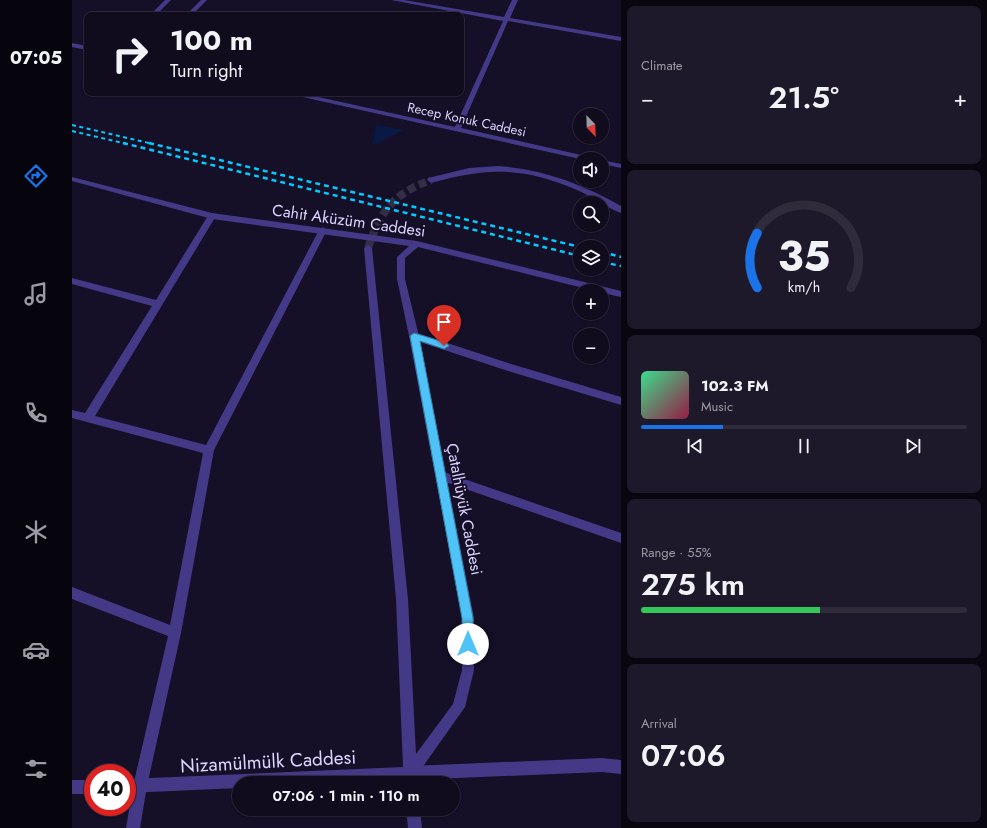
<!DOCTYPE html>
<meta charset="utf-8">
<style>
:root{--surface:#100b1d;--page:#1e192a;--text:#f1f3f6;--muted:#9c9ba4;--line:#302b3b;--accent:#1a73e8}
body{margin:0;font-family:Jost,sans-serif;background:var(--page);color:var(--text);height:100vh;display:flex;flex-direction:column;font-size:15px;white-space:nowrap}
*{box-sizing:border-box;margin:0}
p{font-size:13px;color:var(--muted)}
.icon{flex:none;width:22px;height:22px;fill:none;stroke:currentColor;stroke-width:2;stroke-linecap:round;stroke-linejoin:round}
.map{position:relative;flex:1;overflow:hidden}
.panel{display:flex;flex-direction:column;gap:6px;padding:6px;background:#090610;width:366px}
.panel>*{flex:none}
.banner{position:absolute;left:12px;top:12px;width:380px;height:84px;border-radius:8px;box-shadow:0 1px 3px #0004,0 0 0 1px var(--line);background:#100b1d;color:var(--text);overflow:hidden}
.needle{width:26px;rotate:157deg}
.tools{position:absolute;left:501px;top:108px;display:grid;gap:8px}
.tools a{display:grid;place-items:center;width:36px;height:36px;border-radius:50%;background:var(--surface);box-shadow:0 1px 3px #0004,0 0 0 1px var(--line);font-size:20px}
.speed{position:absolute;left:12px;top:764px;display:flex;gap:8px;font-size:20px;font-weight:700;text-align:center}
.speed>*{display:grid;place-content:center;width:52px;height:52px;border-radius:50%;background:var(--surface);box-shadow:0 1px 3px #0004,0 0 0 1px var(--line);line-height:1}
.speed .limit{border:6px solid #d22;background:#fff;color:#111}
.pin{position:absolute;display:grid;place-items:center;width:34px;height:34px;color:#fff;margin:-41px -17px;border-radius:50% 50% 50% 0;rotate:-45deg;box-shadow:0 0 4px #0007}
.pin .icon{rotate:45deg}
.me{position:absolute;width:44px;margin:-22px;rotate:0deg;stroke-linejoin:round;filter:drop-shadow(0 0 3px #0008)}
.turn{display:flex;align-items:center;gap:14px;height:84px;padding:0 20px;font-size:18px}
.turn .icon{width:52px;height:52px;stroke-width:2.5}
.turn b{display:block;font-size:28px;line-height:34px}
.big{font-size:30px;font-weight:600;line-height:1.1}
.panel .tile{flex:1;display:flex;flex-direction:column;justify-content:center;gap:6px;min-width:0;padding:0 14px;border-radius:8px;background:var(--page)}
.panel .dial{align-items:center;gap:0}
.dial svg{height:104px;overflow:visible;fill:none;stroke:var(--line);stroke-width:7;stroke-linecap:round;text-anchor:middle}
.dial text{fill:var(--text);stroke:none}
.song{display:flex;align-items:center;gap:12px}
.cover{width:48px;height:48px;border-radius:6px;background:linear-gradient(135deg,hsl(150 70% 55%),hsl(340 70% 35%))}
.played{height:4px;border-radius:2px;background:linear-gradient(90deg,var(--accent) 25%,var(--line) 25%)}
.keys{display:flex;justify-content:space-around;direction:ltr}
.heat{display:flex;justify-content:space-between;align-items:center;font-size:22px;direction:ltr}
.charge{height:6px;border-radius:3px;background:linear-gradient(90deg,#34c759 55%,var(--line) 0)}
.trip{position:absolute;left:160px;top:776px;width:228px;height:40px;border-radius:20px;background:var(--surface);box-shadow:0 1px 3px #0004,0 0 0 1px var(--line);font-weight:600;line-height:40px;text-align:center}
main{display:flex;flex:1;min-height:0}
.tabs{display:flex;flex-direction:column;width:72px;justify-content:space-around;align-items:center;background:#06040c;color:var(--muted)}
.tabs .icon{width:28px;height:28px}
.tabs .active{color:var(--accent)}
.tabs b{font-size:18px;color:var(--text)}
.map>svg:first-child{display:block}
.water{fill:#091945}
.lines{fill:none;stroke-linecap:round;stroke-linejoin:round}
.tertiary-tunnel{stroke:#332d47;stroke-width:8;stroke-dasharray:8 4;stroke-linecap:butt}
.service{fill:#433987;fill-rule:evenodd}
.minor{fill:#433987;fill-rule:evenodd}
.tertiary{fill:#433987;fill-rule:evenodd}
.rail-far1{stroke:#0cf;stroke-width:2;stroke-dasharray:4 3.5;stroke-linecap:butt}
.rail{stroke:#0cf;stroke-width:2.5;stroke-dasharray:5 4;stroke-linecap:butt}
.route{fill:#4fc3f7;stroke:#337fa1}
.labels{text-anchor:middle;stroke-width:4;stroke-linejoin:round;paint-order:stroke}
.far-street-label{font-size:13px;fill:#ddd4ff;stroke:#150f27}
.street-label{font-size:16px;fill:#ddd4ff;stroke:#150f27}
.near-street-label{font-size:19px;fill:#ddd4ff;stroke:#150f27}
</style>
<main>
<nav class="tabs">
<b>07:05</b>
<svg class="icon active" aria-label="directions" viewBox="0 0 24 24"><path d="M12 3l9 9-9 9-9-9zM9 14v-3h6M13 9l2 2-2 2"/></svg>
<svg class="icon" aria-label="music" viewBox="0 0 24 24"><path d="M9 18V5l10-2v13"/><circle cx="6" cy="18" r="3"/><circle cx="16" cy="16" r="3"/></svg>
<svg class="icon" aria-label="phone" viewBox="0 0 24 24"><path d="M5 4h4l2 5-3 2q2 4 5 5l2-3 5 2v4C11 20 4 13 5 4z"/></svg>
<svg class="icon" aria-label="climate" viewBox="0 0 24 24"><path d="M12 3v18M4 7l16 10M4 17L20 7"/></svg>
<svg class="icon" aria-label="car" viewBox="0 0 24 24"><path d="M5 17H2v-5l4-1 3-4h7l3 4 3 1v5h-3M9 17h6M6 11h13"/><circle cx="7" cy="17" r="2"/><circle cx="17" cy="17" r="2"/></svg>
<svg class="icon" aria-label="filters" viewBox="0 0 24 24"><path d="M4 7h16M4 17h16"/><circle cx="9" cy="7" r="2"/><circle cx="15" cy="17" r="2"/></svg>
</nav>
<div class="map">
<svg width="549" height="828" viewBox="0 0 549 828">
<rect width="100%" height="100%" fill="#150f27"/>
<path class="water" d="M 304,125 L 332,130 L 300,146 Z"/>
<g class="lines">
<path class="tertiary-tunnel" d="M 296,248 C 309,210 321,194 359,180"/>
<path class="service" d="M 129,0 L 135,0 L 120,15 L 114,15 Z"/>
<path class="minor" d="M 93,0 L 99,0 L 84,15 L 78,15 Z
M 140,213 L 144,216 L 23,416 L 134,445 L 247,230 L 251,227 L 255,230 L 142,450 L 109,633 L 75,786 L 68,828 L 54,828 L 61,786 L 96,636 L 0,599 L 0,587 L 98,625 L 131,453 L 0,418 L 0,410 L 13,413 L 80,306 L 0,284 L 0,278 L 84,300 L 137,214 Z
M 342,332 L 433,362 L 549,397 L 549,405 L 433,370 L 339,339 L 337,336 Z
M 369,471 L 549,533 L 549,543 L 365,479 L 364,476 L 365,473 Z
M 530,758 L 549,760 L 549,774 L 530,772 L 338,780 L 333,778 L 331,773 L 333,768 L 338,766 Z"/>
<path class="tertiary" d="M 319,0 L 332,0 L 432,17 L 440,0 L 446,0 L 438,18 L 549,37 L 549,41 L 436,21 L 389,128 L 518,157 L 522,159 L 508,159 L 217,94 L 216,93 L 228,93 L 383,127 L 431,21 Z
M 0,43 L 15,46 L 15,50 L 0,47 Z
M 530,160 L 549,164 L 549,168 L 530,164 Z
M 426,166 C 470,169 511,184 549,206 L 549,213 C 536,209 519,196 505,190 C 450,167 416,167 359,183 L 355,180 L 356,178 L 397,168 Z
M 0,177 L 140,213 L 345,241 L 549,291 L 549,297 L 530,293 L 530,291 L 523,291 L 346,247 L 333,258 L 333,279 L 347,336 L 402,618 L 402,670 L 393,707 L 345,775 L 346,783 L 332,783 L 332,780 L 269,783 L 167,783 L 167,788 L 55,793 L 55,779 L 331,767 L 324,599 L 292,248 L 296,245 L 300,248 L 336,599 L 344,754 L 381,704 L 390,670 L 390,618 L 337,336 L 325,279 L 325,257 L 337,246 L 140,219 L 0,181 Z
M 0,780 L 21,780 L 21,794 L 0,794 Z
M 334,809 L 348,809 L 350,828 L 336,828 Z"/>
<path class="rail-far1" d="M 0,125 L 81,144
M 0,131 L 55,144"/>
<path class="rail" d="M 51,143 L 508,256
M 77,143 L 508,247
M 530,252 L 549,257
M 530,262 L 549,266"/>
</g>
<path class="route" d="M 342,333 L 375,343 L 377,346 L 372,349 L 348,341 L 401,618 L 402,644 L 400,648 L 396,650 L 392,648 L 390,644 L 390,618 L 338,336 Z"/>
<g class="labels">
<g class="far-street-label">
<text transform="translate(395 119) rotate(12)" y="5">Recep Konuk Caddesi</text>
</g>
<g class="street-label">
<text transform="translate(277 220) rotate(8)" y="6">Cahit Aküzüm Caddesi</text>
<text transform="translate(393 509) rotate(79)" y="6">Çatalhüyük Caddesi</text>
</g>
<g class="near-street-label">
<text transform="translate(196 761) rotate(-3)" y="7">Nizamülmülk Caddesi</text>
</g>
</g>
</svg>
<div class="tools">
<a><svg class="needle" viewBox="-14 -14 28 28"><path d="M0-13l5 13h-10z" fill="#e53935"/><path d="M0 13l5-13h-10z" fill="#9c9ba4"/></svg></a>
<a><svg class="icon" aria-label="sound" viewBox="0 0 24 24"><path d="M4 9h4l5-4v14l-5-4H4zM17 9q2 3 0 6"/></svg></a>
<a><svg class="icon" aria-label="search" viewBox="0 0 24 24"><circle cx="10" cy="10" r="6"/><path d="M15 15l6 6"/></svg></a>
<a><svg class="icon" aria-label="layers" viewBox="0 0 24 24"><path d="M12 4l9 5-9 5-9-5zM3 14l9 5 9-5"/></svg></a>
<a>+</a>
<a>−</a>
</div>
<div class="speed"><div class="limit">40</div></div>
<div class="pin" style="left:372px;top:346px;background:#d93025"><svg class="icon" aria-label="arrive" viewBox="0 0 24 24"><path d="M6 21V4h12l-3 4 3 4H6"/></svg></div>
<svg class="me" style="left:396px;top:644px" viewBox="-20 -20 40 40"><circle r="19" fill="#fff"/><path d="M0-13L10 11 0 6-10 11z" fill="#4fc3f7"/></svg>
<div class="trip">07:06 · 1 min · 110 m</div>
<div class="banner">
<div class="turn"><svg class="icon" aria-label="right" viewBox="0 0 24 24"><path d="M7 20v-9h11M14 6l5 5-5 5"/></svg><div><b>100 m</b>Turn right</div></div>
</div>
</div>
<section class="panel">
<div class="tile"><p>Climate</p>
<div class="heat"><a>−</a><b class="big">21.5°</b><a>+</a></div>
</div>
<div class="tile dial"><svg viewBox="0 0 100 80">
<path d="M14 69A42 42 0 1 1 86 69"/>
<path d="M14 69A42 42 0 0 1 14 27" stroke="#1a73e8"/>
<text x="50" y="56" font-size="32" font-weight="700">35</text>
<text x="50" y="72" font-size="11">km/h</text>
</svg></div>
<div class="tile">
<div class="song"><i class="cover"></i><div><b>102.3 FM</b><p>Music</p></div></div>
<div class="played"></div>
<div class="keys"><svg class="icon" aria-label="previous" viewBox="0 0 24 24"><path d="M18 5L8 12l10 7zM5 5v14"/></svg><svg class="icon" aria-label="pause" viewBox="0 0 24 24"><path d="M8 5v14M16 5v14"/></svg><svg class="icon" aria-label="next" viewBox="0 0 24 24"><path d="M6 5l10 7-10 7zM19 5v14"/></svg></div>
</div>
<div class="tile"><p>Range · 55%</p><b class="big">275 km</b><div class="charge"></div></div>
<div class="tile"><p>Arrival</p><b class="big">07:06</b></div>
</section>
</main>
